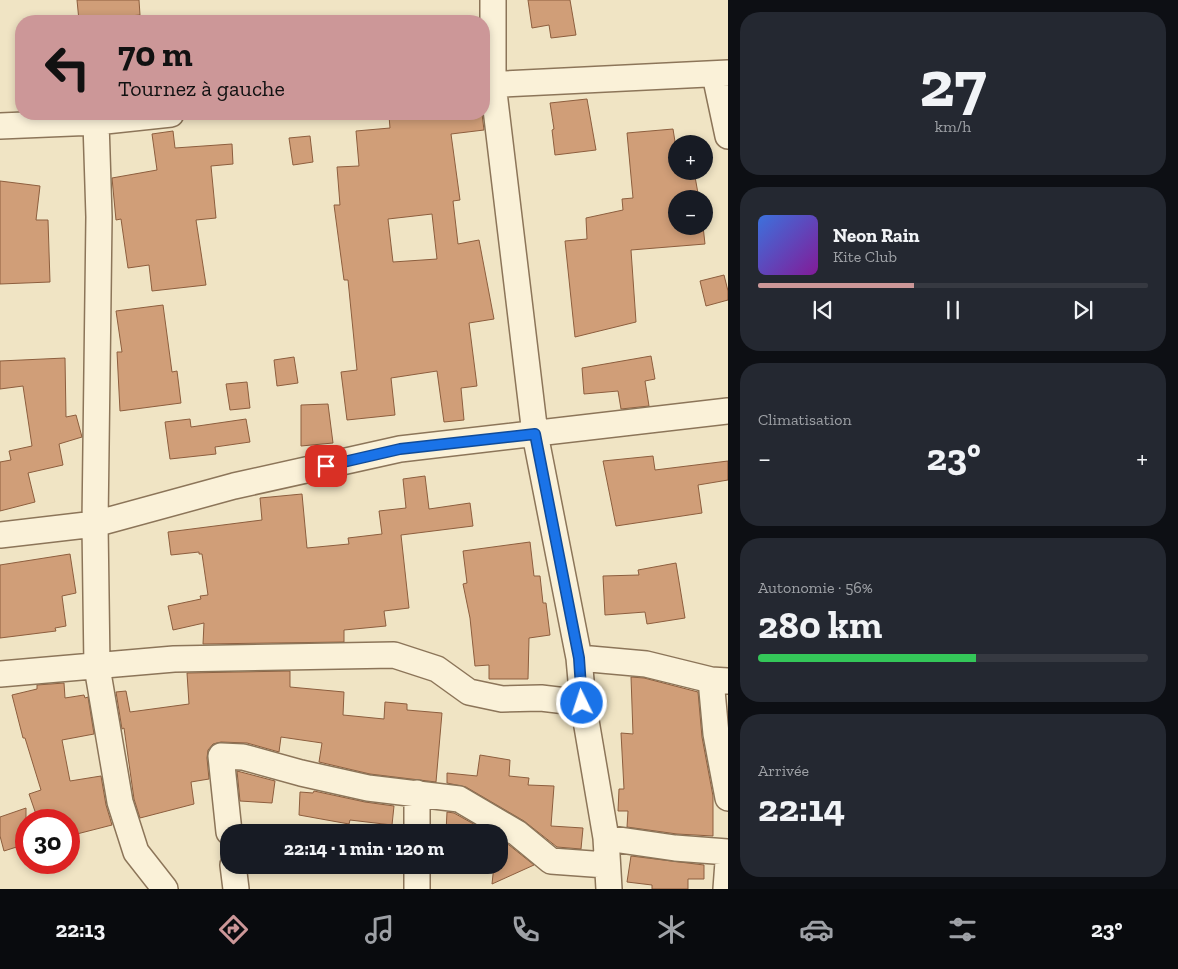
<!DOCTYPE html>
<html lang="fr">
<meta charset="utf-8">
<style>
:root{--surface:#171b24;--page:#242831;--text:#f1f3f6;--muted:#9ea1a6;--line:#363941;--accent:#cc9798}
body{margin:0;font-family:"Zilla Slab",serif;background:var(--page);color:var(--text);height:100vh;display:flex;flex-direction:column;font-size:19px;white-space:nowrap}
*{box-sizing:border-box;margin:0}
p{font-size:16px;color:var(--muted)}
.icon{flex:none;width:28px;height:28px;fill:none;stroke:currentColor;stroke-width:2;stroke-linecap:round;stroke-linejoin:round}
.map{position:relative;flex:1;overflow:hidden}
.sheet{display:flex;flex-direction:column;gap:12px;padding:12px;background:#0d0f14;width:450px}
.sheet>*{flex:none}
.guide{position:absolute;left:15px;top:15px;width:475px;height:105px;border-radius:20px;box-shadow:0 2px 8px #0003;background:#cc9798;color:#111;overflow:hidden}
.buttons{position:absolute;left:668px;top:135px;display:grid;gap:10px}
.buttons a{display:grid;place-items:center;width:45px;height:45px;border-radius:50%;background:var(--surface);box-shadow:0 2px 8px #0003;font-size:25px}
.speed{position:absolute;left:15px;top:809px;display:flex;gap:10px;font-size:25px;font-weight:700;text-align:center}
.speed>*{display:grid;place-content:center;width:65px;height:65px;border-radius:50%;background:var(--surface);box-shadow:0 2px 8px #0003;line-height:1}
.speed .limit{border:8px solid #d22;background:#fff;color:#111}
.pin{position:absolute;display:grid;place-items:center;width:42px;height:42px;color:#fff;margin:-21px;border-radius:10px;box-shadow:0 2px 8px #0006}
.me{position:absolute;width:55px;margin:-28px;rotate:356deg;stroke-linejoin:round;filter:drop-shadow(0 0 4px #0008)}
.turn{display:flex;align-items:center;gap:18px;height:105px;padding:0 20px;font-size:22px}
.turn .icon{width:65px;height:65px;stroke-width:2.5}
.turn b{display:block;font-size:35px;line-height:42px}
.big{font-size:38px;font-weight:700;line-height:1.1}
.sheet .card{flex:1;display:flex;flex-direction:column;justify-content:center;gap:8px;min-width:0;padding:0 18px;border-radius:20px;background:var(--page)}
.sheet .dial{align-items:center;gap:0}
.dial b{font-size:65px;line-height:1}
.song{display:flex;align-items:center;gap:15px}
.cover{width:60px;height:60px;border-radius:8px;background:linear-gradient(135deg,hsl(220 70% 55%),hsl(290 70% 35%))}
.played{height:5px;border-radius:2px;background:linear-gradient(90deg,var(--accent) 40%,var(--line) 40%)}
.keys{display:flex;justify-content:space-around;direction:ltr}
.heat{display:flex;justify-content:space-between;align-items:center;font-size:28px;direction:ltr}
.charge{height:8px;border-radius:4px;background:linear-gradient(90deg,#34c759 56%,var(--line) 0)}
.trip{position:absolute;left:220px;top:824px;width:288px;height:50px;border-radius:20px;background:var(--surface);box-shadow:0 2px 8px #0003;font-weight:700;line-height:50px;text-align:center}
.menu{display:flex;height:80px;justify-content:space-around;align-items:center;background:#090b0e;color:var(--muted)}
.menu .icon{width:35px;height:35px}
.menu .active{color:var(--accent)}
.menu b{font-size:22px;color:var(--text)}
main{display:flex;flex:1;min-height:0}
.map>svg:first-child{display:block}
.building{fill:#d09e78;stroke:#8d5e3e;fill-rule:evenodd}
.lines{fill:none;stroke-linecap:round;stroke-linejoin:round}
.minor-casing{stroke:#8c7559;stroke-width:28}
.minor{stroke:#faf1d8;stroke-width:25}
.route-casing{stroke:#114b97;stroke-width:12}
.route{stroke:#1a73e8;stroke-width:9}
</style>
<main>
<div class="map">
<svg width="728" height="889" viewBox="0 0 728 889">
<rect width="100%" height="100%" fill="#f0e4c4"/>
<path class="building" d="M 77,0 L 139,0 L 140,15 L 79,21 Z
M 528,0 L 570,0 L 576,35 L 551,38 L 549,25 L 532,28 Z
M 587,99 L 596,150 L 555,155 L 552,130 L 554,129 L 550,103 Z
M 421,114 L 482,114 L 484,130 L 451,134 L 460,200 L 453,201 L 458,244 L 479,240 L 494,319 L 469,323 L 477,386 L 461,388 L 464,420 L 444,422 L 437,371 L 391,378 L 395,415 L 347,420 L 341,372 L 357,370 L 348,280 L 344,280 L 334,205 L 340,205 L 337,167 L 359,166 L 356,131 L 390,128 L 389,116 ZM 432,214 L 437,259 L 393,262 L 388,219 Z
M 673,129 L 676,148 L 676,171 L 694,171 L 699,199 L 676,199 L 676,226 L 703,226 L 705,244 L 631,250 L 636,322 L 575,337 L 565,241 L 587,239 L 586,218 L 623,210 L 622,199 L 633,198 L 627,133 Z
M 173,131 L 175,148 L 232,144 L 233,164 L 211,166 L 216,218 L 196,220 L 206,285 L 152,291 L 149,265 L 128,268 L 121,219 L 116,220 L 112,178 L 157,170 L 152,134 Z
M 310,136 L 313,162 L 293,165 L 289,138 Z
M 0,181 L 40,186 L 36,220 L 48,220 L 50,282 L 0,284 Z
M 724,275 L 728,291 L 728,300 L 706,306 L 700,281 Z
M 163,305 L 172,372 L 177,371 L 181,403 L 120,411 L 117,352 L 122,352 L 116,311 Z
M 651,356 L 655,379 L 645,381 L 649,406 L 621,409 L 618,391 L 584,394 L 582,368 Z
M 294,357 L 298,383 L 277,386 L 274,360 Z
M 65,358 L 66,417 L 76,415 L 82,437 L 59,444 L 63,465 L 28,473 L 35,502 L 0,511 L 0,462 L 11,460 L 9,451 L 32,446 L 23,386 L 0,389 L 0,361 Z
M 247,382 L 250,408 L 230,410 L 226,384 Z
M 328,404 L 333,443 L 301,446 L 301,405 Z
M 190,419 L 191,427 L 246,419 L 250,442 L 215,447 L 216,454 L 170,459 L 165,422 Z
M 653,456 L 655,470 L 728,461 L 728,480 L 698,485 L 702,513 L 616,526 L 603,461 Z
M 425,476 L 429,509 L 470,503 L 473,526 L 401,535 L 409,608 L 384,611 L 386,626 L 344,630 L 344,642 L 203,644 L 204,623 L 173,630 L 168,606 L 201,599 L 200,596 L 208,595 L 202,554 L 199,554 L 199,552 L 171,555 L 168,532 L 262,520 L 260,498 L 302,494 L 307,548 L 349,544 L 348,538 L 382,534 L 379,511 L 406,508 L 403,479 Z
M 530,542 L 534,576 L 540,576 L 543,603 L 546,603 L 550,635 L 529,638 L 528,679 L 489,679 L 489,665 L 475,666 L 470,618 L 463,584 L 467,583 L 463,551 Z
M 70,554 L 76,593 L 62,596 L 66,626 L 55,628 L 56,631 L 0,638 L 0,565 Z
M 676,563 L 685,618 L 647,624 L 645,612 L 605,615 L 603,576 L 639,575 L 638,570 Z
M 290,671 L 290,687 L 344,692 L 343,715 L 384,719 L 385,702 L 407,704 L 407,710 L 442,713 L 436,782 L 370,774 L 319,762 L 322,743 L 281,737 L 279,752 L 247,743 L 221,742 L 213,744 L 208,750 L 207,758 L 209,779 L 191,782 L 194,804 L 140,818 L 134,799 L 124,728 L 122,729 L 116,692 L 126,691 L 130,712 L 189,704 L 187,673 Z
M 631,677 L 644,678 L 698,692 L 702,737 L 713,796 L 713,836 L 677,834 L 627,827 L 628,811 L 618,811 L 619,789 L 624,789 L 621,733 L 633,734 Z
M 64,683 L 65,698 L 84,695 L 85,698 L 88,697 L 94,734 L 62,740 L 70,781 L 101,776 L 106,805 L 112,825 L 69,836 L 69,820 L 38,820 L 29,794 L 41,790 L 25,738 L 23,738 L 12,695 L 37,689 L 37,685 Z
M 480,755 L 510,760 L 509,776 L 529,778 L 528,785 L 554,786 L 551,826 L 583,828 L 581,849 L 557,847 L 524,821 L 466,787 L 447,783 L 447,773 L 477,776 Z
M 237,771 L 275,781 L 272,803 L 240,801 Z
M 314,791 L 365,802 L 394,806 L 392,825 L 350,820 L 349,824 L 299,815 L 300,792 L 313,793 Z
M 26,808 L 26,844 L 4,851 L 0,836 L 0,817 Z
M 447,812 L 454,813 L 488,832 L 446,832 Z
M 499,839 L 509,845 L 534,865 L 492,884 L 494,865 L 499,865 Z
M 631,856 L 704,865 L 704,879 L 688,879 L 688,889 L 652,889 L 652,885 L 627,882 Z"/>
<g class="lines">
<g class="minor-casing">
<path id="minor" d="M 493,0 L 493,84 L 535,434 L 579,658 L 583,703 L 606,838 L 609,889
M 715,75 L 728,136
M 484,85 L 728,73
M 96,122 L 99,217 L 95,524 L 97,667 L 120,802 L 136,852 L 165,889
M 0,126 L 96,122 L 171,114
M 0,535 L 95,524 L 234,486 L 400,449 L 728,411
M 579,658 L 646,664 L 711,680 L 728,681
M 0,674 L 174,659 L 394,655 L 437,669 L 469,692 L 502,699 L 541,698 L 583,703
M 711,680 L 716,734 L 728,798
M 417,793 L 417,832
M 229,832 L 221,756 L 243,757 L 301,773 L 368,788 L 459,799 L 517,833 L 551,861 L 606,865
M 606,838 L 675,848 L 728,852
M 233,865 L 236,889
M 417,865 L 417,889
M 726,889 L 728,862"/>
</g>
<use href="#minor" class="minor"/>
</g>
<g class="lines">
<g class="route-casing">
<path id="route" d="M 326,466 L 400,449 L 535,434 L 579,658 L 582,703"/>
</g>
<use href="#route" class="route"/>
</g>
</svg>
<div class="buttons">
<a>+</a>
<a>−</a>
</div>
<div class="speed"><div class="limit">30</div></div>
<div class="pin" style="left:326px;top:466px;background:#d93025"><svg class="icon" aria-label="arrive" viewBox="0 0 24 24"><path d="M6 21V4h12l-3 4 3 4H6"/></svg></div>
<svg class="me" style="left:582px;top:703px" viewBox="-20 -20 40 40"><circle r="17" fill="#1a73e8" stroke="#fff" stroke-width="3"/><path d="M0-11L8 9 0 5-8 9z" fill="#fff"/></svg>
<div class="trip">22:14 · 1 min · 120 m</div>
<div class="guide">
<div class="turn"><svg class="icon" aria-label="left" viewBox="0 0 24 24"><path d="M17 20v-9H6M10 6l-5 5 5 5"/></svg><div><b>70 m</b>Tournez à gauche</div></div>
</div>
</div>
<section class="sheet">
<div class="card dial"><b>27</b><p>km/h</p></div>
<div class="card">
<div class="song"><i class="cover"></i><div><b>Neon Rain</b><p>Kite Club</p></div></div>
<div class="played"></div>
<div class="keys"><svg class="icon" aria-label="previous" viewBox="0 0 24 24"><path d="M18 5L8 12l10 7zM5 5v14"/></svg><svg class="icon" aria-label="pause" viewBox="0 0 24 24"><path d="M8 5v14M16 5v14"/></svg><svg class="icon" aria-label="next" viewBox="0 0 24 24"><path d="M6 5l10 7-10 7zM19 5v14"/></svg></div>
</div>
<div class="card"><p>Climatisation</p>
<div class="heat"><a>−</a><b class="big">23°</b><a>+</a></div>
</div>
<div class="card"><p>Autonomie · 56%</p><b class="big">280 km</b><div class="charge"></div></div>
<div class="card"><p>Arrivée</p><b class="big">22:14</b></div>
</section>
</main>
<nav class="menu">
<b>22:13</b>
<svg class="icon active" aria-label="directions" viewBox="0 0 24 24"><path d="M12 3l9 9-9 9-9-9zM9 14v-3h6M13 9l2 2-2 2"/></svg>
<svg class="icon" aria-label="music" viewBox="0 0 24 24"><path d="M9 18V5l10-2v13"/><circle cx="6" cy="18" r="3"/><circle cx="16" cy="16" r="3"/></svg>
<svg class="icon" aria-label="phone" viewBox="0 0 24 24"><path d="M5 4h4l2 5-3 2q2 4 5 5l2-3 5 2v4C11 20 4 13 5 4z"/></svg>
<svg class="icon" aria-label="climate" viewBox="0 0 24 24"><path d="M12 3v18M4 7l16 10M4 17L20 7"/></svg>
<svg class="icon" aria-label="car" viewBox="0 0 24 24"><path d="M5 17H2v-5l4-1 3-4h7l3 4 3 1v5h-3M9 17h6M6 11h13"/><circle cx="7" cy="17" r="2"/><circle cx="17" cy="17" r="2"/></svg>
<svg class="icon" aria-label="filters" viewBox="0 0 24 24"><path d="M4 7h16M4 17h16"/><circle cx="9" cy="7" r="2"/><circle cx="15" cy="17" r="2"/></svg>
<b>23°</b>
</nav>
